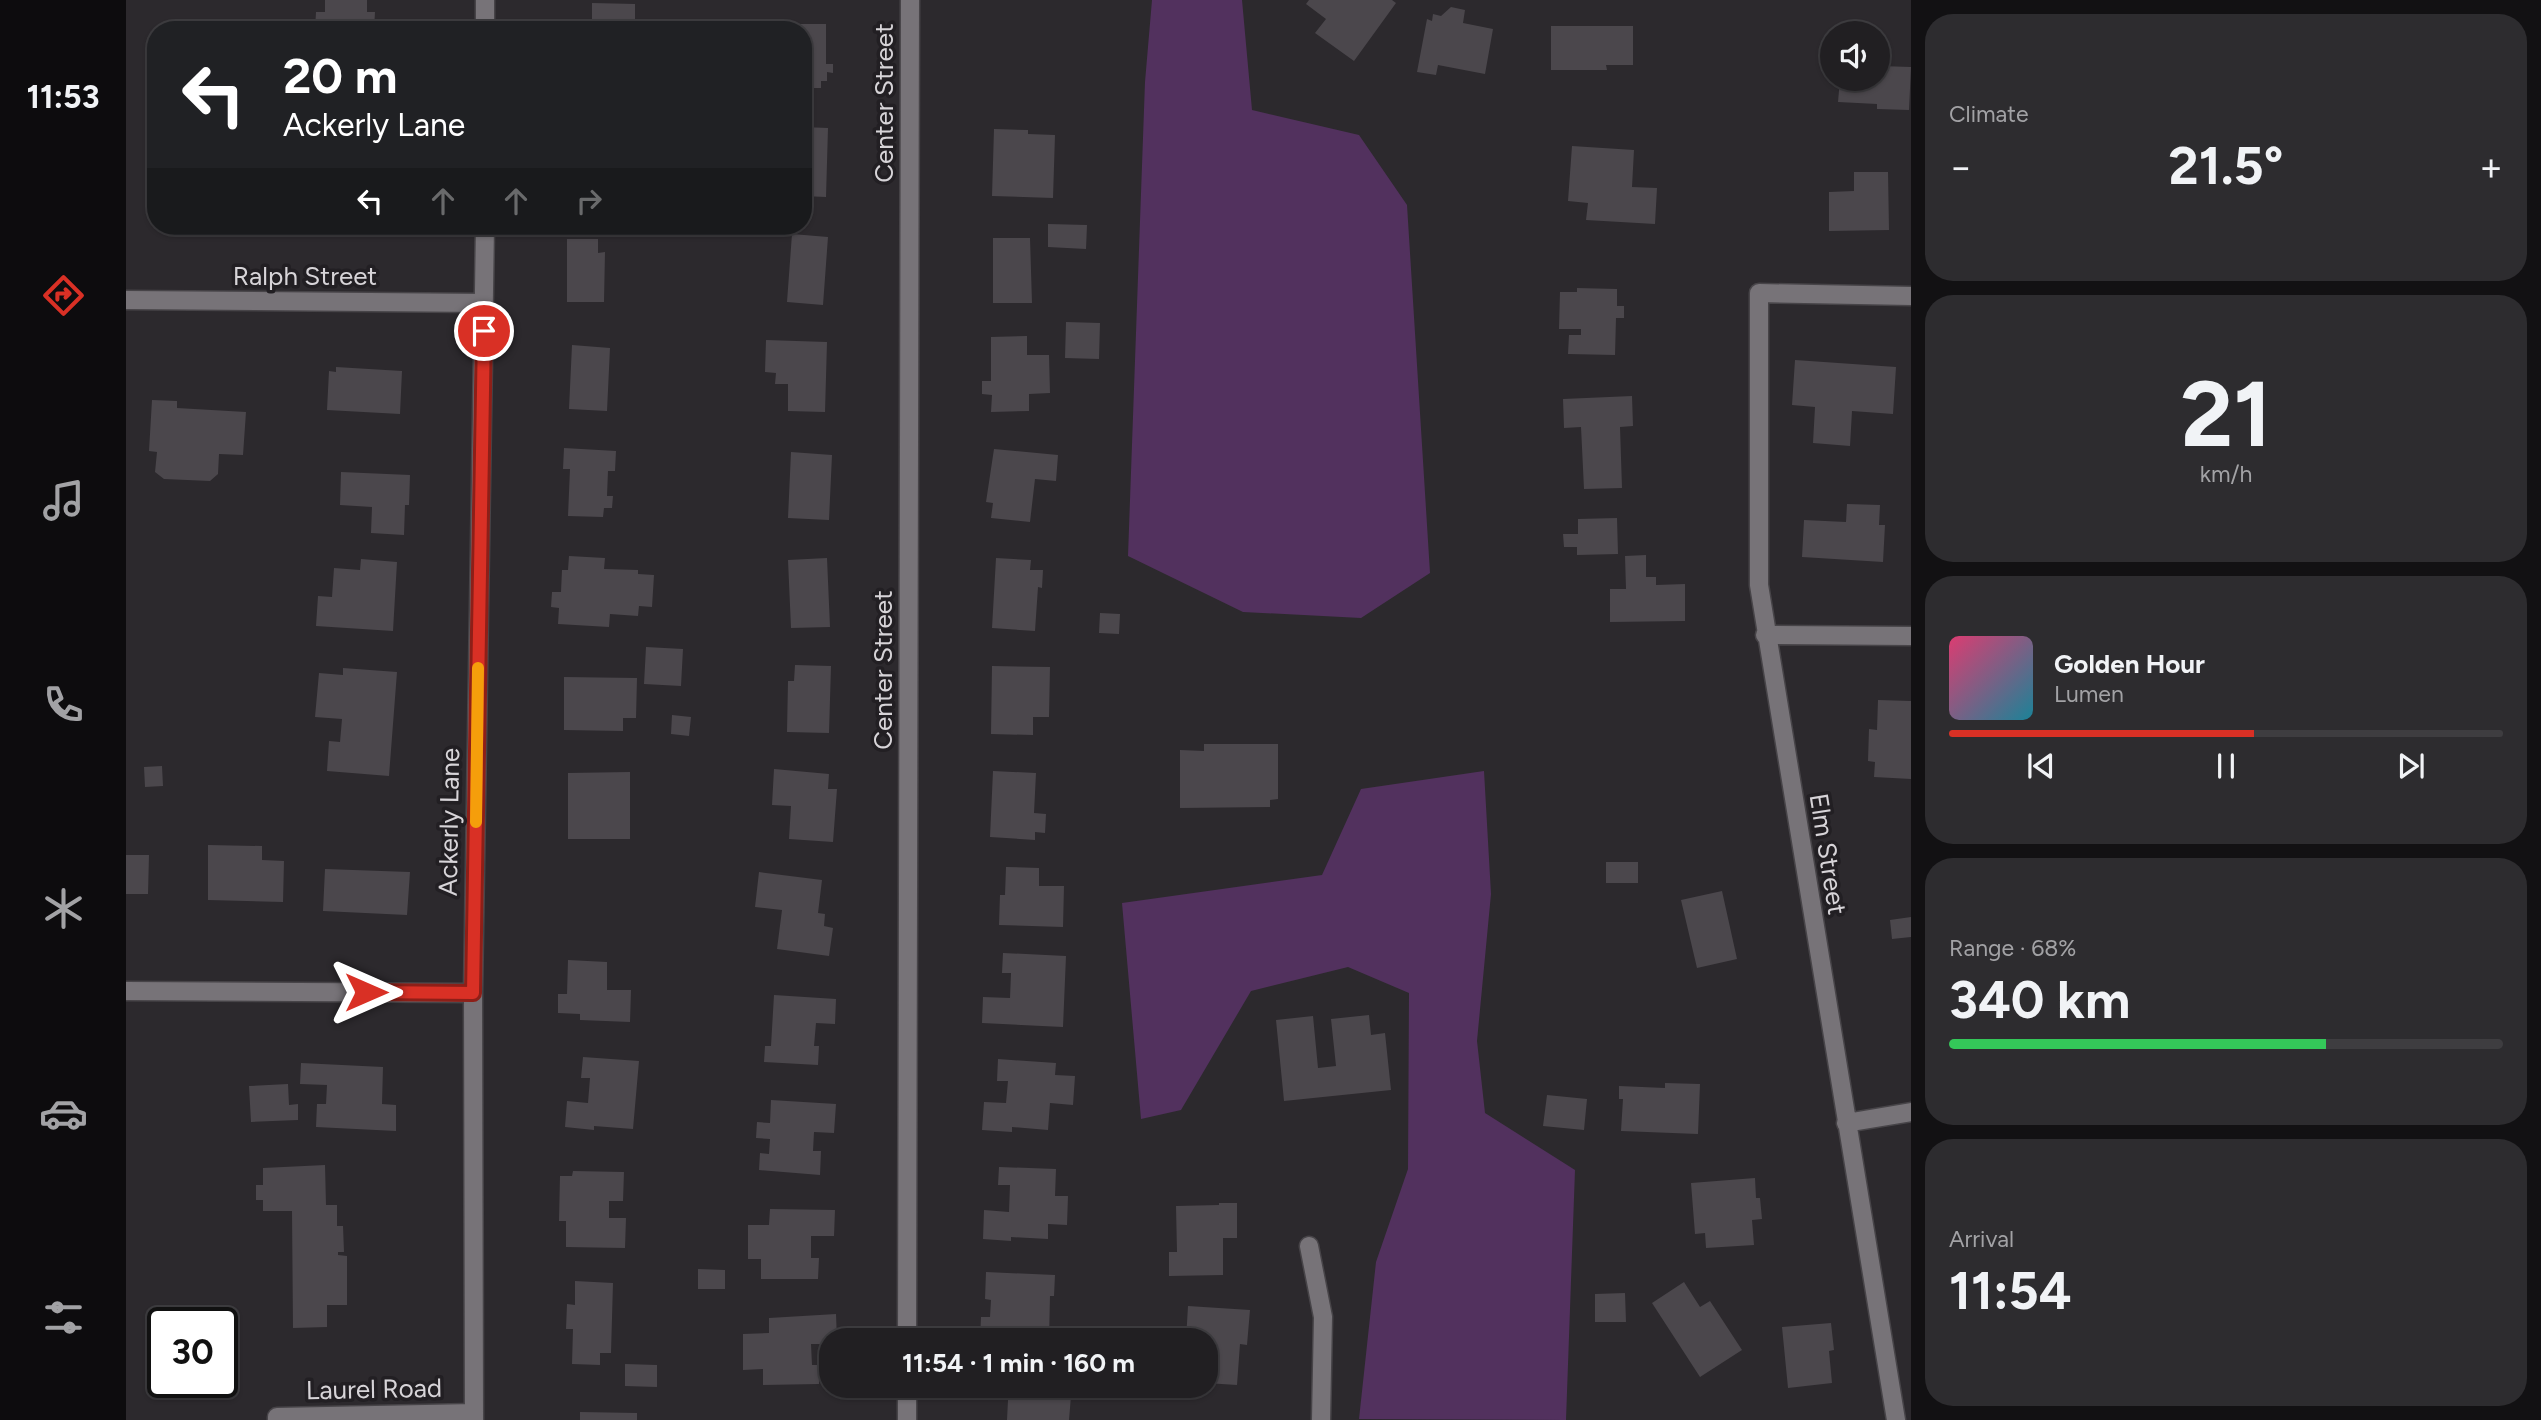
<!DOCTYPE html>
<meta charset="utf-8">
<style>
:root{--surface:#211f22;--page:#2d2c2f;--text:#f1f3f6;--muted:#a2a2a5;--line:#3e3d40;--accent:#d93025}
body{margin:0;font-family:Figtree,sans-serif;background:var(--page);color:var(--text);height:100vh;display:flex;flex-direction:column;font-size:26px;white-space:nowrap}
*{box-sizing:border-box;margin:0}
p{font-size:23px;color:var(--muted)}
.icon{flex:none;width:38px;height:38px;fill:none;stroke:currentColor;stroke-width:2;stroke-linecap:round;stroke-linejoin:round}
.map{position:relative;flex:1;overflow:hidden}
.side{display:flex;flex-direction:column;gap:14px;padding:14px;background:#121113;width:630px}
.side>*{flex:none}
.banner{position:absolute;left:21px;top:21px;width:665px;height:214px;border-radius:28px;box-shadow:0 2px 5px #0004,0 0 0 2px var(--line);background:#202124;color:#fff;overflow:hidden}
.tools{position:absolute;left:1694px;top:21px;display:grid;gap:14px}
.tools a{display:grid;place-items:center;width:70px;height:70px;border-radius:50%;background:var(--surface);box-shadow:0 2px 5px #0004,0 0 0 2px var(--line);font-size:35px}
.speed{position:absolute;left:21px;top:1307px;display:flex;gap:14px;font-size:35px;font-weight:700;text-align:center}
.speed>*{display:grid;place-content:center;width:91px;height:91px;border-radius:50%;background:var(--surface);box-shadow:0 2px 5px #0004,0 0 0 2px var(--line);line-height:1}
.speed .limit{border:4px solid #111;border-radius:10px;background:#fff;color:#111}
.pin{position:absolute;display:grid;place-items:center;width:60px;height:60px;color:#fff;margin:-30px;border:4px solid #fff;border-radius:50%;box-shadow:0 2px 7px #0007}
.me{position:absolute;width:77px;margin:-38px;rotate:90deg;stroke-linejoin:round;filter:drop-shadow(0 0 5px #0008)}
.turn{display:flex;align-items:center;gap:24px;height:147px;padding:0 21px;font-size:32px}
.turn .icon{width:91px;height:91px;stroke-width:2.5}
.turn b{display:block;font-size:49px;line-height:60px}
.lanes{display:flex;align-items:center;height:66px;padding:0 21px;background:#0003;justify-content:center;gap:35px;direction:ltr}
.lanes .off{opacity:.35}
.big{font-size:52px;font-weight:700;line-height:1.1}
.side .widget{flex:1;display:flex;flex-direction:column;justify-content:center;gap:10px;min-width:0;padding:0 24px;border-radius:28px;background:var(--page)}
.side .dial{align-items:center;gap:0}
.dial b{font-size:91px;line-height:1}
.song{display:flex;align-items:center;gap:21px}
.cover{width:84px;height:84px;border-radius:10px;background:linear-gradient(135deg,hsl(340 70% 55%),hsl(190 70% 35%))}
.played{height:7px;border-radius:4px;background:linear-gradient(90deg,var(--accent) 55%,var(--line) 55%)}
.keys{display:flex;justify-content:space-around;direction:ltr}
.heat{display:flex;justify-content:space-between;align-items:center;font-size:38px;direction:ltr}
.charge{height:10px;border-radius:5px;background:linear-gradient(90deg,#34c759 68%,var(--line) 0)}
.trip{position:absolute;left:693px;top:1328px;width:399px;height:70px;border-radius:28px;background:var(--surface);box-shadow:0 2px 5px #0004,0 0 0 2px var(--line);font-weight:700;line-height:70px;text-align:center}
main{display:flex;flex:1;min-height:0}
.tabs{display:flex;flex-direction:column;width:126px;justify-content:space-around;align-items:center;background:#0d0c0e;color:var(--muted)}
.tabs .icon{width:49px;height:49px}
.tabs .active{color:var(--accent)}
.tabs b{font-size:32px;color:var(--text)}
.map>svg:first-child{display:block}
.green{fill:#52315e}
.building{fill:#4b474c}
.lines{fill:none;stroke-linecap:round;stroke-linejoin:round}
.minor-casing{stroke:#474448;stroke-width:21}
.minor{stroke:#777378;stroke-width:18}
.route-casing{stroke:#8d1f18;stroke-width:18}
.route{stroke:#d93025;stroke-width:12}
.slow{stroke:#f59e0b;stroke-width:12}
.labels{text-anchor:middle;stroke-width:7;stroke-linejoin:round;paint-order:stroke}
.street-label{font-size:26px;fill:#d7d4d8;stroke:#221f23}
</style>
<main>
<nav class="tabs">
<b>11:53</b>
<svg class="icon active" aria-label="directions" viewBox="0 0 24 24"><path d="M12 3l9 9-9 9-9-9zM9 14v-3h6M13 9l2 2-2 2"/></svg>
<svg class="icon" aria-label="music" viewBox="0 0 24 24"><path d="M9 18V5l10-2v13"/><circle cx="6" cy="18" r="3"/><circle cx="16" cy="16" r="3"/></svg>
<svg class="icon" aria-label="phone" viewBox="0 0 24 24"><path d="M5 4h4l2 5-3 2q2 4 5 5l2-3 5 2v4C11 20 4 13 5 4z"/></svg>
<svg class="icon" aria-label="climate" viewBox="0 0 24 24"><path d="M12 3v18M4 7l16 10M4 17L20 7"/></svg>
<svg class="icon" aria-label="car" viewBox="0 0 24 24"><path d="M5 17H2v-5l4-1 3-4h7l3 4 3 1v5h-3M9 17h6M6 11h13"/><circle cx="7" cy="17" r="2"/><circle cx="17" cy="17" r="2"/></svg>
<svg class="icon" aria-label="filters" viewBox="0 0 24 24"><path d="M4 7h16M4 17h16"/><circle cx="9" cy="7" r="2"/><circle cx="15" cy="17" r="2"/></svg>
</nav>
<div class="map">
<svg width="1785" height="1420" viewBox="0 0 1785 1420">
<rect width="100%" height="100%" fill="#2c292d"/>
<path class="green" d="M 1026,0 L 1116,0 L 1126,110 L 1233,135 L 1281,205 L 1304,573 L 1235,618 L 1117,612 L 1002,556 L 1019,82 Z
M 1358,771 L 1365,894 L 1351,1041 L 1359,1113 L 1449,1170 L 1440,1420 L 1233,1419 L 1250,1262 L 1282,1169 L 1283,993 L 1222,967 L 1125,991 L 1055,1110 L 1015,1119 L 996,903 L 1196,875 L 1235,789 Z"/>
<path class="building" d="M 199,0 L 241,0 L 241,12 L 249,12 L 248,30 L 189,30 L 190,12 L 199,12 Z
M 1183,0 L 1266,0 L 1270,3 L 1228,61 L 1189,33 L 1200,19 L 1180,4 Z
M 466,3 L 509,4 L 509,26 L 466,26 Z
M 1325,7 L 1339,10 L 1337,23 L 1367,29 L 1359,74 L 1312,65 L 1310,75 L 1291,72 L 1301,19 L 1306,21 L 1307,14 L 1315,16 Z
M 665,24 L 700,24 L 700,64 L 707,64 L 707,73 L 701,72 L 701,81 L 695,81 L 695,88 L 677,88 L 677,30 L 665,30 Z
M 1425,26 L 1507,26 L 1507,65 L 1480,65 L 1481,70 L 1425,70 Z
M 1752,37 L 1756,37 L 1754,66 L 1785,67 L 1783,110 L 1751,109 L 1751,104 L 1712,102 L 1714,79 L 1752,79 Z
M 677,127 L 702,128 L 700,197 L 677,196 Z
M 868,129 L 902,130 L 902,134 L 929,135 L 927,198 L 866,196 Z
M 1446,146 L 1508,150 L 1506,187 L 1531,188 L 1529,224 L 1460,220 L 1462,203 L 1442,201 Z
M 1728,172 L 1762,172 L 1763,230 L 1703,231 L 1703,192 L 1728,191 Z
M 922,224 L 961,225 L 960,249 L 922,247 Z
M 666,234 L 702,237 L 697,305 L 661,302 Z
M 867,238 L 904,238 L 906,303 L 867,303 Z
M 441,239 L 472,239 L 472,253 L 479,252 L 478,302 L 441,302 Z
M 1451,288 L 1491,289 L 1491,306 L 1498,306 L 1498,318 L 1490,318 L 1489,355 L 1442,354 L 1443,335 L 1455,335 L 1455,329 L 1433,329 L 1434,292 L 1451,292 Z
M 940,322 L 974,323 L 973,359 L 939,358 Z
M 901,336 L 901,355 L 923,355 L 924,393 L 903,394 L 903,411 L 865,412 L 866,395 L 856,394 L 856,381 L 865,381 L 865,337 Z
M 640,340 L 701,342 L 699,412 L 662,411 L 662,384 L 649,384 L 650,373 L 639,372 Z
M 446,345 L 484,348 L 481,411 L 443,409 Z
M 1669,360 L 1770,367 L 1767,414 L 1726,411 L 1724,446 L 1687,443 L 1689,407 L 1666,405 Z
M 210,367 L 276,371 L 274,414 L 201,410 L 203,371 L 210,372 Z
M 1506,396 L 1507,426 L 1494,427 L 1496,488 L 1458,489 L 1455,427 L 1438,428 L 1437,399 Z
M 26,400 L 51,401 L 51,408 L 120,412 L 117,455 L 93,454 L 92,474 L 84,481 L 38,479 L 29,472 L 31,452 L 23,451 Z
M 438,448 L 490,451 L 489,471 L 482,471 L 481,496 L 487,496 L 486,508 L 478,508 L 477,517 L 442,516 L 444,469 L 437,469 Z
M 868,449 L 932,455 L 930,481 L 909,479 L 904,522 L 865,518 L 867,503 L 860,502 Z
M 665,452 L 706,455 L 703,520 L 662,518 Z
M 215,472 L 284,475 L 283,505 L 279,505 L 278,535 L 245,533 L 246,507 L 214,505 Z
M 1721,504 L 1754,505 L 1753,525 L 1759,525 L 1757,562 L 1676,557 L 1678,520 L 1720,522 Z
M 1491,518 L 1492,554 L 1451,555 L 1451,547 L 1438,547 L 1437,534 L 1452,534 L 1452,519 Z
M 1520,555 L 1520,577 L 1530,577 L 1530,585 L 1559,584 L 1559,621 L 1484,622 L 1484,589 L 1500,589 L 1499,556 Z
M 443,556 L 479,558 L 478,569 L 512,570 L 512,574 L 528,575 L 526,607 L 513,606 L 512,616 L 484,614 L 483,627 L 432,624 L 433,608 L 425,607 L 426,592 L 435,592 L 436,570 L 442,570 Z
M 701,558 L 704,627 L 665,628 L 662,560 Z
M 870,558 L 905,560 L 904,570 L 917,570 L 916,588 L 912,587 L 909,631 L 866,628 Z
M 235,559 L 271,562 L 267,631 L 190,626 L 192,596 L 206,597 L 208,568 L 234,570 Z
M 974,613 L 994,614 L 993,634 L 973,633 Z
M 520,647 L 557,649 L 555,686 L 518,684 Z
M 669,665 L 705,666 L 703,733 L 661,732 L 662,681 L 668,681 Z
M 866,666 L 924,667 L 923,717 L 907,717 L 907,735 L 865,734 Z
M 217,668 L 271,672 L 263,776 L 201,771 L 203,741 L 214,742 L 216,719 L 189,717 L 193,673 L 217,675 Z
M 438,677 L 511,678 L 510,718 L 497,718 L 497,731 L 438,730 Z
M 1752,700 L 1785,701 L 1785,779 L 1748,777 L 1749,762 L 1742,761 L 1743,729 L 1751,730 Z
M 546,715 L 565,717 L 563,736 L 545,734 Z
M 1078,744 L 1152,744 L 1152,799 L 1144,800 L 1144,807 L 1054,808 L 1054,750 L 1078,751 Z
M 36,766 L 37,786 L 19,787 L 18,767 Z
M 648,769 L 703,774 L 702,789 L 711,789 L 707,842 L 663,839 L 665,806 L 646,805 Z
M 867,771 L 910,773 L 908,813 L 920,814 L 919,833 L 909,832 L 909,840 L 864,837 Z
M 504,772 L 504,839 L 442,839 L 442,773 Z
M 82,845 L 136,846 L 136,860 L 158,861 L 157,902 L 82,900 Z
M 0,855 L 23,855 L 22,894 L 0,894 Z
M 1480,862 L 1512,862 L 1512,883 L 1480,883 Z
M 880,867 L 913,868 L 913,886 L 938,886 L 937,927 L 873,925 L 874,895 L 879,895 Z
M 199,869 L 284,872 L 281,915 L 197,911 Z
M 633,872 L 696,880 L 692,913 L 699,914 L 698,926 L 707,928 L 703,956 L 651,949 L 656,910 L 629,907 Z
M 1596,891 L 1611,959 L 1571,968 L 1555,900 Z
M 1785,917 L 1785,937 L 1766,939 L 1764,920 Z
M 877,953 L 940,956 L 937,1027 L 856,1023 L 857,997 L 884,998 L 885,973 L 876,973 Z
M 442,960 L 481,962 L 481,990 L 505,990 L 504,1022 L 454,1020 L 454,1014 L 432,1013 L 432,994 L 441,994 Z
M 648,995 L 710,999 L 709,1024 L 690,1023 L 688,1046 L 693,1046 L 692,1065 L 638,1062 L 639,1046 L 645,1046 Z
M 1243,1015 L 1245,1035 L 1259,1033 L 1265,1090 L 1158,1101 L 1150,1020 L 1187,1016 L 1192,1068 L 1210,1066 L 1205,1019 Z
M 457,1057 L 513,1061 L 507,1129 L 468,1126 L 468,1130 L 439,1127 L 441,1101 L 462,1103 L 464,1078 L 455,1078 Z
M 872,1059 L 930,1063 L 929,1075 L 949,1076 L 947,1105 L 924,1103 L 922,1130 L 886,1127 L 886,1132 L 856,1130 L 858,1102 L 880,1103 L 882,1081 L 871,1081 Z
M 175,1063 L 257,1067 L 256,1104 L 270,1105 L 270,1131 L 190,1127 L 191,1104 L 200,1104 L 201,1085 L 174,1084 Z
M 1539,1083 L 1574,1084 L 1572,1134 L 1495,1131 L 1497,1099 L 1493,1099 L 1493,1086 L 1539,1088 Z
M 162,1084 L 163,1105 L 172,1104 L 172,1120 L 125,1122 L 123,1086 Z
M 1421,1095 L 1461,1099 L 1458,1130 L 1417,1126 Z
M 645,1100 L 710,1104 L 708,1133 L 688,1132 L 687,1151 L 695,1151 L 694,1175 L 633,1170 L 634,1153 L 643,1154 L 644,1139 L 630,1138 L 631,1122 L 644,1123 Z
M 199,1165 L 200,1205 L 211,1205 L 211,1226 L 217,1226 L 218,1252 L 212,1252 L 212,1255 L 221,1256 L 221,1305 L 201,1305 L 201,1327 L 167,1328 L 166,1211 L 137,1211 L 137,1200 L 130,1200 L 130,1185 L 137,1185 L 137,1168 Z
M 873,1167 L 930,1169 L 929,1196 L 942,1196 L 941,1225 L 922,1224 L 922,1239 L 885,1237 L 885,1241 L 857,1239 L 858,1210 L 883,1212 L 884,1185 L 872,1185 Z
M 447,1171 L 498,1172 L 497,1201 L 483,1201 L 483,1218 L 500,1218 L 499,1248 L 440,1247 L 440,1221 L 433,1221 L 434,1176 L 446,1176 Z
M 1629,1178 L 1630,1198 L 1634,1198 L 1636,1219 L 1626,1220 L 1628,1245 L 1580,1248 L 1579,1233 L 1569,1234 L 1565,1183 Z
M 1093,1203 L 1111,1203 L 1111,1238 L 1097,1238 L 1097,1275 L 1043,1276 L 1043,1252 L 1051,1252 L 1050,1206 L 1093,1205 Z
M 644,1209 L 709,1210 L 708,1236 L 685,1236 L 685,1258 L 693,1258 L 692,1279 L 635,1279 L 635,1259 L 622,1259 L 622,1225 L 643,1225 Z
M 572,1269 L 599,1270 L 599,1289 L 572,1289 Z
M 860,1272 L 929,1275 L 928,1296 L 924,1296 L 923,1340 L 854,1340 L 855,1317 L 864,1317 L 865,1300 L 859,1299 Z
M 449,1281 L 487,1283 L 485,1353 L 474,1353 L 474,1365 L 446,1364 L 447,1329 L 440,1329 L 441,1304 L 449,1305 Z
M 1558,1282 L 1574,1307 L 1584,1301 L 1616,1350 L 1574,1377 L 1526,1303 Z
M 1499,1293 L 1500,1322 L 1469,1322 L 1469,1294 Z
M 1062,1306 L 1124,1310 L 1121,1345 L 1114,1344 L 1111,1385 L 1080,1383 L 1080,1340 L 1060,1340 Z
M 710,1314 L 711,1340 L 705,1340 L 705,1344 L 685,1344 L 686,1365 L 693,1365 L 693,1384 L 637,1385 L 637,1369 L 617,1370 L 617,1334 L 643,1333 L 643,1318 Z
M 1705,1323 L 1708,1350 L 1703,1351 L 1706,1383 L 1662,1388 L 1656,1327 Z
M 499,1364 L 531,1365 L 531,1387 L 499,1386 Z
M 871,1386 L 933,1386 L 932,1396 L 945,1396 L 943,1420 L 881,1420 L 882,1400 L 870,1399 Z
M 454,1412 L 511,1413 L 511,1420 L 454,1420 Z"/>
<g class="lines">
<g class="minor-casing">
<path id="minor" d="M 359,30 L 359,0
M 0,300 L 358,303
M 1639,635 L 1785,636
M 0,991 L 347,993
M 1720,1123 L 1785,1112
M 1183,1246 L 1197,1317 L 1195,1420
M 781,1340 L 784,0
M 151,1420 L 151,1417 L 348,1413
M 348,1420 L 347,993 L 359,226
M 781,1420 L 781,1386
M 1770,1420 L 1633,585 L 1633,293 L 1785,296"/>
</g>
<use href="#minor" class="minor"/>
</g>
<g class="lines">
<g class="route-casing">
<path id="route" d="M 240,992 L 347,993 L 358,331"/>
</g>
<use href="#route" class="route"/>
<path class="slow" d="M 350,822 L 352,668"/>
</g>
<g class="labels">
<g class="street-label">
<text transform="translate(758 103) rotate(-90)" y="9">Center Street</text>
<text x="179" y="285">Ralph Street</text>
<text transform="translate(757 670) rotate(-90)" y="9">Center Street</text>
<text transform="translate(323 822) rotate(-89)" y="9">Ackerly Lane</text>
<text transform="translate(1702 854) rotate(81)" y="9">Elm Street</text>
<text transform="translate(248 1389) rotate(-1)" y="9">Laurel Road</text>
</g>
</g>
</svg>
<div class="tools">
<a><svg class="icon" aria-label="sound" viewBox="0 0 24 24"><path d="M4 9h4l5-4v14l-5-4H4zM17 9q2 3 0 6"/></svg></a>
</div>
<div class="speed"><div class="limit">30</div></div>
<div class="pin" style="left:358px;top:331px;background:#d93025"><svg class="icon" aria-label="arrive" viewBox="0 0 24 24"><path d="M6 21V4h12l-3 4 3 4H6"/></svg></div>
<svg class="me" style="left:240px;top:992px" viewBox="-20 -20 40 40"><path d="M0-17L14 15 0 8-14 15z" fill="#d93025" stroke="#fff" stroke-width="4"/></svg>
<div class="trip">11:54 · 1 min · 160 m</div>
<div class="banner">
<div class="turn"><svg class="icon" aria-label="left" viewBox="0 0 24 24"><path d="M17 20v-9H6M10 6l-5 5 5 5"/></svg><div><b>20 m</b>Ackerly Lane</div></div>
<div class="lanes"><svg class="icon" aria-label="left" viewBox="0 0 24 24"><path d="M17 20v-9H6M10 6l-5 5 5 5"/></svg><svg class="icon off" aria-label="ahead" viewBox="0 0 24 24"><path d="M12 20V5M6 11l6-6 6 6"/></svg><svg class="icon off" aria-label="ahead" viewBox="0 0 24 24"><path d="M12 20V5M6 11l6-6 6 6"/></svg><svg class="icon off" aria-label="right" viewBox="0 0 24 24"><path d="M7 20v-9h11M14 6l5 5-5 5"/></svg></div>
</div>
</div>
<section class="side">
<div class="widget"><p>Climate</p>
<div class="heat"><a>−</a><b class="big">21.5°</b><a>+</a></div>
</div>
<div class="widget dial"><b>21</b><p>km/h</p></div>
<div class="widget">
<div class="song"><i class="cover"></i><div><b>Golden Hour</b><p>Lumen</p></div></div>
<div class="played"></div>
<div class="keys"><svg class="icon" aria-label="previous" viewBox="0 0 24 24"><path d="M18 5L8 12l10 7zM5 5v14"/></svg><svg class="icon" aria-label="pause" viewBox="0 0 24 24"><path d="M8 5v14M16 5v14"/></svg><svg class="icon" aria-label="next" viewBox="0 0 24 24"><path d="M6 5l10 7-10 7zM19 5v14"/></svg></div>
</div>
<div class="widget"><p>Range · 68%</p><b class="big">340 km</b><div class="charge"></div></div>
<div class="widget"><p>Arrival</p><b class="big">11:54</b></div>
</section>
</main>
